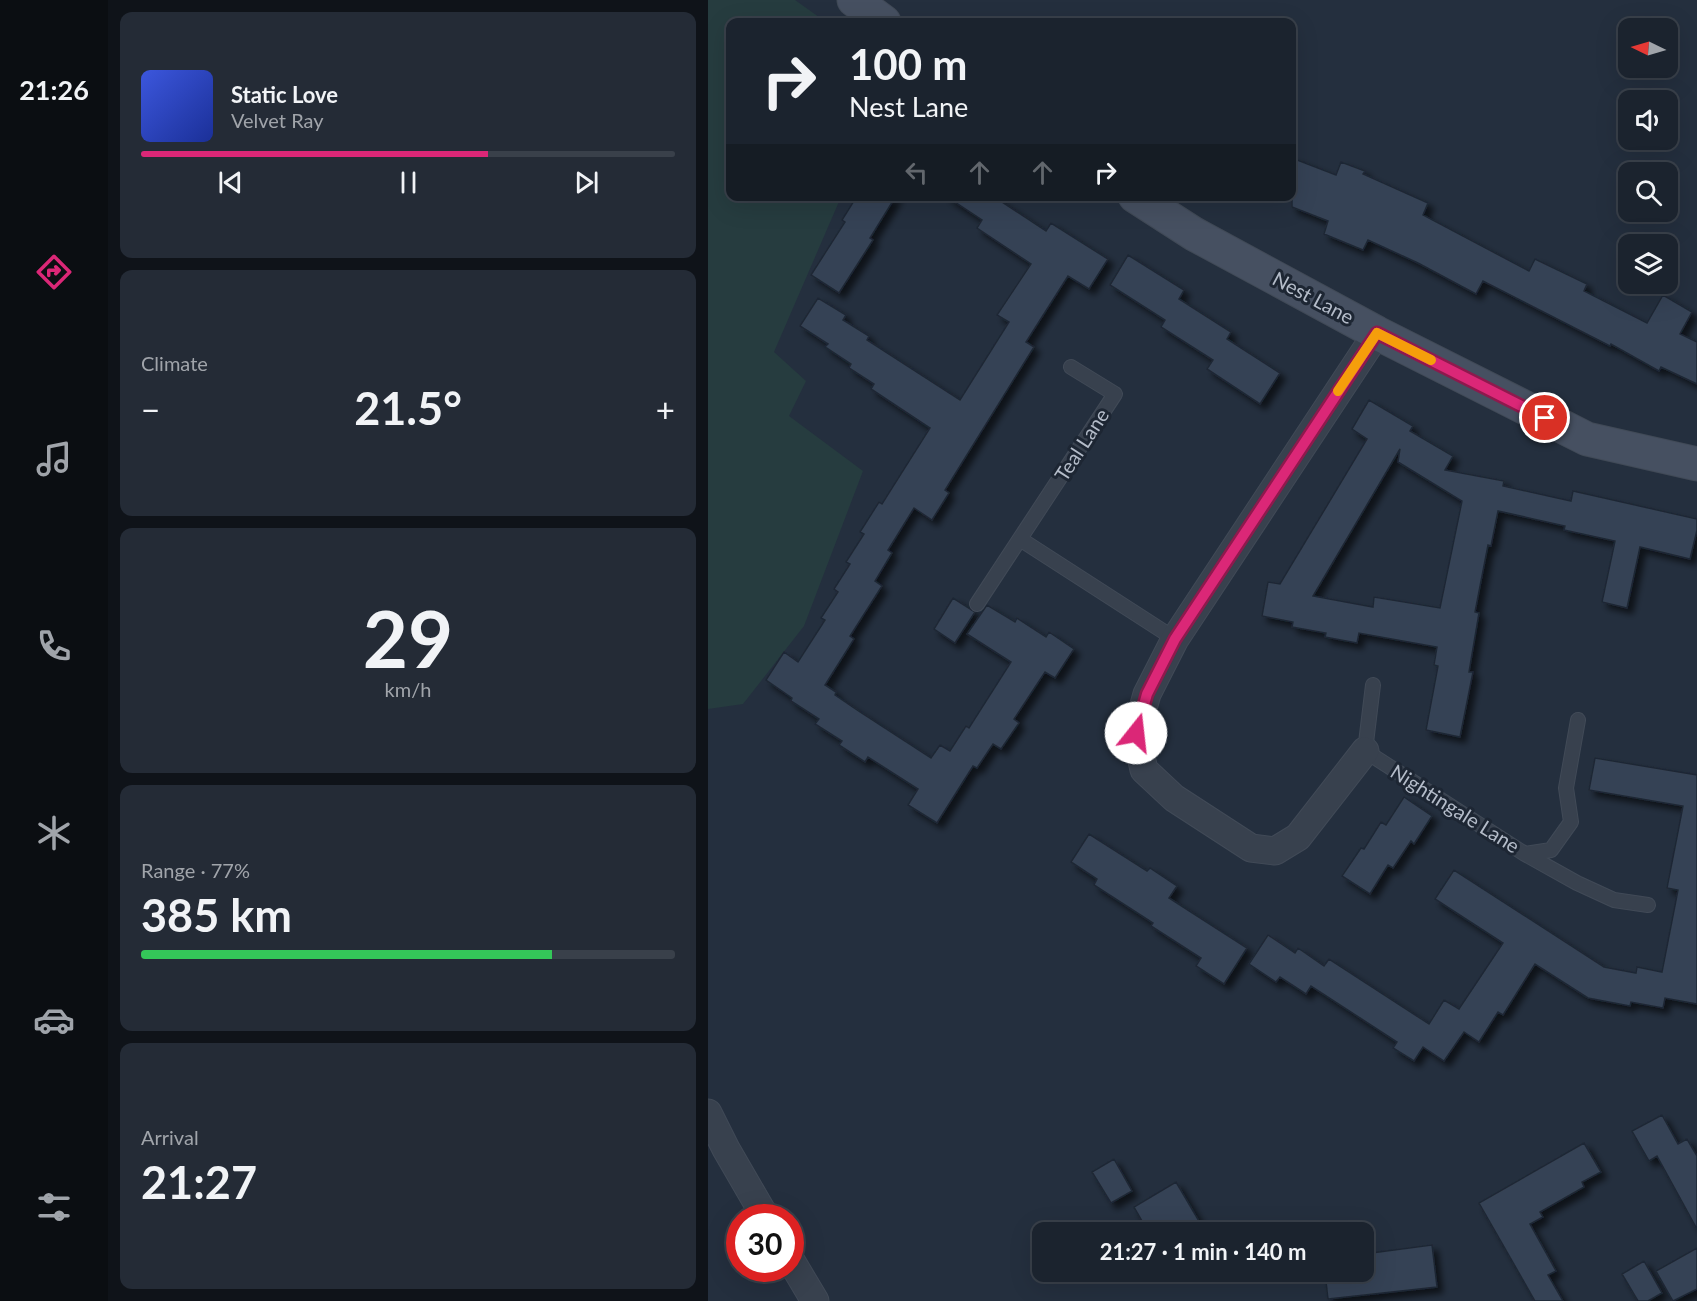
<!DOCTYPE html>
<meta charset="utf-8">
<style>
:root{--surface:#1b232e;--page:#242b36;--text:#f1f3f6;--muted:#a0a4aa;--line:#39404a;--accent:#db2777}
body{margin:0;font-family:Lato,sans-serif;background:var(--page);color:var(--text);height:100vh;display:flex;flex-direction:column;font-size:22px;white-space:nowrap}
*{box-sizing:border-box;margin:0}
p{font-size:20px;color:var(--muted)}
.icon{flex:none;width:33px;height:33px;fill:none;stroke:currentColor;stroke-width:2;stroke-linecap:round;stroke-linejoin:round}
.map{position:relative;flex:1;overflow:hidden}
.sheet{display:flex;flex-direction:column;gap:12px;padding:12px;background:#0f1319;width:600px}
.sheet>*{flex:none}
.top-card{position:absolute;left:18px;top:18px;width:570px;height:183px;border-radius:12px;box-shadow:0 6px 24px #0002,0 0 0 2px var(--line);background:#1b232e;color:var(--text);overflow:hidden}
.needle{width:39px;rotate:275deg}
.controls{position:absolute;left:910px;top:18px;display:grid;gap:12px}
.controls a{display:grid;place-items:center;width:60px;height:60px;border-radius:12px;background:var(--surface);box-shadow:0 6px 24px #0002,0 0 0 2px var(--line);font-size:30px}
.speed{position:absolute;left:18px;top:1204px;display:flex;gap:12px;font-size:30px;font-weight:700;text-align:center}
.speed>*{display:grid;place-content:center;width:78px;height:78px;border-radius:50%;background:var(--surface);box-shadow:0 6px 24px #0002,0 0 0 2px var(--line);line-height:1}
.speed .limit{border:9px solid #d22;background:#fff;color:#111}
.pin{position:absolute;display:grid;place-items:center;width:51px;height:51px;color:#fff;margin:-26px;border:3px solid #fff;border-radius:50%;box-shadow:0 2px 6px #0007}
.me{position:absolute;width:66px;margin:-33px;rotate:16deg;stroke-linejoin:round;filter:drop-shadow(0 0 4px #0008)}
.turn{display:flex;align-items:center;gap:21px;height:126px;padding:0 24px;font-size:27px}
.turn .icon{width:78px;height:78px;stroke-width:2.5}
.turn b{display:block;font-size:42px;line-height:51px}
.lanes{display:flex;align-items:center;height:57px;padding:0 24px;background:#0003;justify-content:center;gap:30px;direction:ltr}
.lanes .off{opacity:.35}
.big{font-size:45px;font-weight:700;line-height:1.1}
.sheet .widget{flex:1;display:flex;flex-direction:column;justify-content:center;gap:9px;min-width:0;padding:0 21px;border-radius:12px;background:var(--page)}
.sheet .dial{align-items:center;gap:0}
.dial b{font-size:78px;line-height:1}
.song{display:flex;align-items:center;gap:18px}
.cover{width:72px;height:72px;border-radius:9px;background:linear-gradient(135deg,hsl(230 70% 55%),hsl(230 70% 35%))}
.played{height:6px;border-radius:3px;background:linear-gradient(90deg,var(--accent) 65%,var(--line) 65%)}
.keys{display:flex;justify-content:space-around;direction:ltr}
.heat{display:flex;justify-content:space-between;align-items:center;font-size:33px;direction:ltr}
.charge{height:9px;border-radius:4px;background:linear-gradient(90deg,#34c759 77%,var(--line) 0)}
.trip{position:absolute;left:324px;top:1222px;width:342px;height:60px;border-radius:12px;background:var(--surface);box-shadow:0 6px 24px #0002,0 0 0 2px var(--line);font-weight:700;line-height:60px;text-align:center}
main{display:flex;flex:1;min-height:0}
.tab-bar{display:flex;flex-direction:column;width:108px;justify-content:space-around;align-items:center;background:#0b0e12;color:var(--muted)}
.tab-bar .icon{width:42px;height:42px}
.tab-bar .active{color:var(--accent)}
.tab-bar b{font-size:27px;color:var(--text)}
.map>svg:first-child{display:block}
.grass{fill:#263c3f}
.building{fill:#364354;stroke:#1f2835;stroke-width:1.5;fill-rule:evenodd;filter:url(#shadow)}
.lines{fill:none;stroke-linecap:round;stroke-linejoin:round}
.lane-casing{stroke:#414a57;stroke-width:16}
.street-casing{stroke:#414a57;stroke-width:29}
.secondary-casing{stroke:#414a57;stroke-width:35}
.lane{stroke:#38414e;stroke-width:14}
.street{stroke:#38414e;stroke-width:27}
.secondary{stroke:#465061;stroke-width:33}
.route-casing{stroke:#8e194d;stroke-width:15}
.route{stroke:#db2777;stroke-width:10}
.slow{stroke:#f59e0b;stroke-width:10}
.labels{text-anchor:middle;stroke-width:6;stroke-linejoin:round;paint-order:stroke}
.street-label{font-size:20px;fill:#b4bcc9;stroke:#1d2633}
</style>
<main>
<nav class="tab-bar">
<b>21:26</b>
<svg class="icon active" aria-label="directions" viewBox="0 0 24 24"><path d="M12 3l9 9-9 9-9-9zM9 14v-3h6M13 9l2 2-2 2"/></svg>
<svg class="icon" aria-label="music" viewBox="0 0 24 24"><path d="M9 18V5l10-2v13"/><circle cx="6" cy="18" r="3"/><circle cx="16" cy="16" r="3"/></svg>
<svg class="icon" aria-label="phone" viewBox="0 0 24 24"><path d="M5 4h4l2 5-3 2q2 4 5 5l2-3 5 2v4C11 20 4 13 5 4z"/></svg>
<svg class="icon" aria-label="climate" viewBox="0 0 24 24"><path d="M12 3v18M4 7l16 10M4 17L20 7"/></svg>
<svg class="icon" aria-label="car" viewBox="0 0 24 24"><path d="M5 17H2v-5l4-1 3-4h7l3 4 3 1v5h-3M9 17h6M6 11h13"/><circle cx="7" cy="17" r="2"/><circle cx="17" cy="17" r="2"/></svg>
<svg class="icon" aria-label="filters" viewBox="0 0 24 24"><path d="M4 7h16M4 17h16"/><circle cx="9" cy="7" r="2"/><circle cx="15" cy="17" r="2"/></svg>
</nav>
<section class="sheet">
<div class="widget">
<div class="song"><i class="cover"></i><div><b>Static Love</b><p>Velvet Ray</p></div></div>
<div class="played"></div>
<div class="keys"><svg class="icon" aria-label="previous" viewBox="0 0 24 24"><path d="M18 5L8 12l10 7zM5 5v14"/></svg><svg class="icon" aria-label="pause" viewBox="0 0 24 24"><path d="M8 5v14M16 5v14"/></svg><svg class="icon" aria-label="next" viewBox="0 0 24 24"><path d="M6 5l10 7-10 7zM19 5v14"/></svg></div>
</div>
<div class="widget"><p>Climate</p>
<div class="heat"><a>−</a><b class="big">21.5°</b><a>+</a></div>
</div>
<div class="widget dial"><b>29</b><p>km/h</p></div>
<div class="widget"><p>Range · 77%</p><b class="big">385 km</b><div class="charge"></div></div>
<div class="widget"><p>Arrival</p><b class="big">21:27</b></div>
</section>
<div class="map">
<svg width="989" height="1301" viewBox="0 0 989 1301">
<defs>
<filter id="shadow"><feDropShadow dx="5.5" dy="5.5" stdDeviation="3" flood-color="#0009"/></filter>
</defs>
<rect width="100%" height="100%" fill="#242f3e"/>
<path class="grass" d="M 0,0 L 87,0 L 118,22 L 22,22 L 22,196 L 133,197 L 66,352 L 98,381 L 81,416 L 155,471 L 96,626 L 35,704 L 0,709 Z"/>
<path class="building" d="M 584,158 L 628,175 L 633,162 L 657,171 L 655,174 L 720,203 L 715,215 L 821,271 L 827,259 L 879,284 L 876,291 L 939,323 L 955,295 L 984,312 L 972,334 L 989,342 L 989,384 L 953,367 L 951,371 L 903,344 L 902,346 L 775,281 L 768,294 L 710,263 L 660,240 L 655,250 L 616,234 L 620,221 L 584,207 Z
M 149,196 L 188,196 L 162,238 L 165,240 L 131,293 L 103,275 L 137,222 L 134,220 Z
M 238,196 L 285,196 L 338,231 L 343,223 L 400,259 L 381,289 L 360,276 L 318,342 L 326,347 L 237,490 L 241,493 L 224,520 L 206,508 L 180,550 L 184,553 L 167,581 L 174,586 L 142,636 L 146,639 L 117,685 L 128,692 L 127,695 L 152,712 L 223,758 L 232,745 L 242,751 L 258,726 L 261,728 L 303,662 L 259,634 L 279,605 L 307,622 L 309,618 L 338,637 L 341,632 L 366,649 L 347,678 L 337,672 L 306,719 L 311,723 L 293,749 L 285,744 L 269,768 L 265,766 L 229,823 L 200,805 L 210,789 L 160,757 L 157,762 L 131,745 L 134,741 L 107,724 L 111,719 L 83,701 L 84,698 L 58,680 L 76,652 L 90,662 L 117,620 L 113,618 L 130,592 L 126,589 L 142,564 L 138,562 L 156,534 L 152,532 L 171,502 L 174,504 L 222,428 L 163,389 L 166,384 L 141,368 L 143,364 L 117,347 L 120,344 L 92,326 L 110,298 L 138,315 L 135,320 L 161,336 L 159,340 L 252,400 L 301,322 L 289,315 L 323,264 L 269,228 L 274,220 Z
M 420,255 L 476,290 L 471,299 L 523,332 L 519,339 L 572,373 L 552,404 L 499,369 L 505,360 L 453,327 L 457,320 L 402,285 Z
M 661,400 L 705,426 L 702,431 L 745,456 L 737,470 L 796,481 L 795,486 L 863,501 L 865,491 L 989,519 L 989,530 L 982,559 L 932,547 L 919,608 L 894,602 L 907,541 L 856,530 L 857,526 L 790,511 L 783,546 L 780,545 L 767,612 L 771,613 L 761,672 L 765,672 L 752,737 L 718,730 L 730,666 L 726,665 L 729,647 L 651,633 L 649,643 L 617,637 L 618,633 L 584,627 L 585,622 L 554,616 L 560,582 L 572,584 L 659,439 L 644,429 ZM 692,449 L 690,462 L 754,501 L 732,608 L 666,597 L 665,607 L 605,596 Z
M 245,598 L 267,612 L 247,643 L 226,629 Z
M 887,758 L 989,775 L 989,1004 L 957,998 L 955,1008 L 923,1002 L 922,1006 L 880,998 L 827,964 L 795,1015 L 790,1012 L 771,1042 L 756,1032 L 736,1061 L 715,1047 L 706,1061 L 685,1048 L 689,1042 L 603,986 L 598,994 L 572,977 L 568,982 L 541,964 L 560,935 L 587,953 L 590,948 L 616,966 L 621,959 L 721,1024 L 736,1000 L 751,1009 L 795,943 L 727,899 L 746,870 L 896,967 L 928,973 L 929,967 L 954,972 L 970,890 L 959,888 L 975,806 L 881,790 Z
M 696,797 L 724,816 L 706,844 L 703,841 L 685,868 L 680,865 L 662,894 L 634,876 L 653,848 L 656,849 L 673,822 L 678,825 Z
M 381,834 L 439,871 L 442,868 L 469,886 L 461,898 L 539,948 L 516,984 L 488,966 L 493,958 L 443,926 L 445,923 L 386,885 L 389,879 L 363,862 Z
M 954,1115 L 970,1144 L 979,1139 L 989,1156 L 989,1229 L 949,1156 L 941,1161 L 924,1131 Z
M 876,1143 L 893,1172 L 874,1182 L 876,1187 L 832,1212 L 835,1217 L 822,1224 L 848,1271 L 840,1275 L 855,1301 L 827,1301 L 771,1203 Z
M 406,1159 L 424,1191 L 403,1203 L 384,1172 Z
M 468,1182 L 498,1233 L 441,1233 L 426,1207 Z
M 724,1245 L 729,1287 L 620,1299 L 617,1272 L 656,1272 L 656,1254 Z
M 989,1248 L 989,1289 L 965,1301 L 948,1271 Z
M 936,1261 L 954,1293 L 940,1301 L 930,1301 L 914,1274 Z"/>
<g class="lines">
<g class="lane-casing">
<path id="lane" d="M 312,539 L 467,639
M 269,604 L 407,394 L 363,367
M 665,685 L 657,751 L 817,854 L 843,850 L 863,822 L 858,788 L 870,720
M 817,854 L 869,883 L 906,900 L 940,905"/>
</g>
<g class="street-casing">
<path id="street" d="M 657,751 L 590,837 L 567,851 L 543,848 L 466,798 L 436,770 L 428,733 L 439,694 L 467,639 L 669,333
M 0,1113 L 18,1149 L 58,1218
M 82,1259 L 107,1301"/>
</g>
<g class="secondary-casing">
<path id="secondary" d="M 146,0 L 176,22
M 427,196 L 486,234 L 669,333 L 879,439 L 989,464"/>
</g>
<use href="#lane" class="lane"/>
<use href="#street" class="street"/>
<use href="#secondary" class="secondary"/>
</g>
<g class="lines">
<g class="route-casing">
<path id="route" d="M 428,733 L 439,694 L 467,639 L 669,333 L 837,418"/>
</g>
<use href="#route" class="route"/>
<path class="slow" d="M 630,391 L 669,333 L 723,360"/>
</g>
<g class="labels">
<g class="street-label">
<text transform="translate(605 298) rotate(28)" y="7">Nest Lane</text>
<text transform="translate(374 445) rotate(-57)" y="7">Teal Lane</text>
<text transform="translate(747 809) rotate(32)" y="7">Nightingale Lane</text>
</g>
</g>
</svg>
<div class="controls">
<a><svg class="needle" viewBox="-14 -14 28 28"><path d="M0-13l5 13h-10z" fill="#e53935"/><path d="M0 13l5-13h-10z" fill="#a0a4aa"/></svg></a>
<a><svg class="icon" aria-label="sound" viewBox="0 0 24 24"><path d="M4 9h4l5-4v14l-5-4H4zM17 9q2 3 0 6"/></svg></a>
<a><svg class="icon" aria-label="search" viewBox="0 0 24 24"><circle cx="10" cy="10" r="6"/><path d="M15 15l6 6"/></svg></a>
<a><svg class="icon" aria-label="layers" viewBox="0 0 24 24"><path d="M12 4l9 5-9 5-9-5zM3 14l9 5 9-5"/></svg></a>
</div>
<div class="speed"><div class="limit">30</div></div>
<div class="pin" style="left:837px;top:418px;background:#d93025"><svg class="icon" aria-label="arrive" viewBox="0 0 24 24"><path d="M6 21V4h12l-3 4 3 4H6"/></svg></div>
<svg class="me" style="left:428px;top:733px" viewBox="-20 -20 40 40"><circle r="19" fill="#fff"/><path d="M0-13L10 11 0 6-10 11z" fill="#db2777"/></svg>
<div class="trip">21:27 · 1 min · 140 m</div>
<div class="top-card">
<div class="turn"><svg class="icon" aria-label="right" viewBox="0 0 24 24"><path d="M7 20v-9h11M14 6l5 5-5 5"/></svg><div><b>100 m</b>Nest Lane</div></div>
<div class="lanes"><svg class="icon off" aria-label="left" viewBox="0 0 24 24"><path d="M17 20v-9H6M10 6l-5 5 5 5"/></svg><svg class="icon off" aria-label="ahead" viewBox="0 0 24 24"><path d="M12 20V5M6 11l6-6 6 6"/></svg><svg class="icon off" aria-label="ahead" viewBox="0 0 24 24"><path d="M12 20V5M6 11l6-6 6 6"/></svg><svg class="icon" aria-label="right" viewBox="0 0 24 24"><path d="M7 20v-9h11M14 6l5 5-5 5"/></svg></div>
</div>
</div>
</main>
